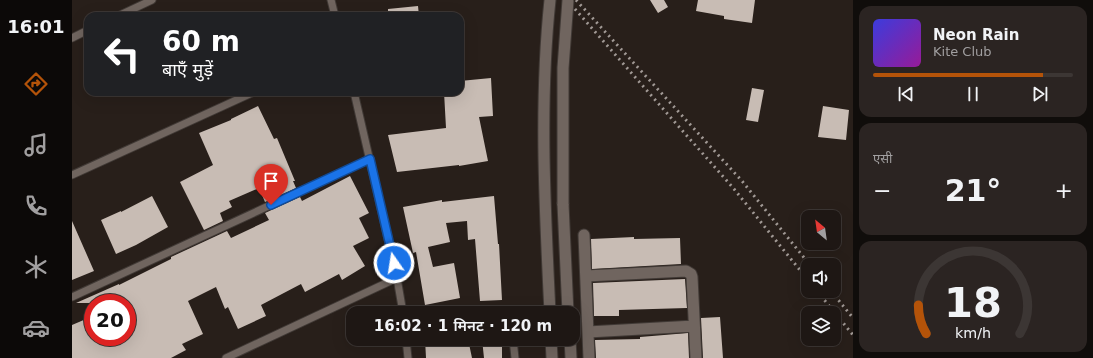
<!DOCTYPE html>
<html lang="hi">
<meta charset="utf-8">
<style>
:root{--surface:#1e1714;--page:#2b2422;--text:#f1f3f6;--muted:#a19fa0;--line:#3c3634;--accent:#b45309}
body{margin:0;font-family:"DejaVu Sans","Noto Sans Devanagari",sans-serif;background:var(--page);color:var(--text);height:100vh;display:flex;flex-direction:column;font-size:15px;white-space:nowrap}
*{box-sizing:border-box;margin:0}
p{font-size:13px;color:var(--muted)}
.icon{flex:none;width:22px;height:22px;fill:none;stroke:currentColor;stroke-width:2;stroke-linecap:round;stroke-linejoin:round}
.map{position:relative;flex:1;overflow:hidden}
.panel{display:flex;flex-direction:column;gap:6px;padding:6px;background:#100d0b;width:240px}
.panel>*{flex:none}
.banner{position:absolute;left:12px;top:12px;width:380px;height:84px;border-radius:12px;box-shadow:0 4px 16px #0002,0 0 0 1px var(--line);background:#202124;color:#fff;overflow:hidden}
.needle{width:26px;rotate:331deg}
.buttons{position:absolute;left:729px;top:210px;display:grid;gap:8px}
.buttons a{display:grid;place-items:center;width:40px;height:40px;border-radius:8px;background:var(--surface);box-shadow:0 4px 16px #0002,0 0 0 1px var(--line);font-size:20px}
.speed{position:absolute;left:12px;top:294px;display:flex;gap:8px;font-size:20px;font-weight:700;text-align:center}
.speed>*{display:grid;place-content:center;width:52px;height:52px;border-radius:50%;background:var(--surface);box-shadow:0 4px 16px #0002,0 0 0 1px var(--line);line-height:1}
.speed .limit{border:6px solid #d22;background:#fff;color:#111}
.pin{position:absolute;display:grid;place-items:center;width:34px;height:34px;color:#fff;margin:-41px -17px;border-radius:50% 50% 50% 0;rotate:-45deg;box-shadow:0 0 4px #0007}
.pin .icon{rotate:45deg}
.me{position:absolute;width:44px;margin:-22px;rotate:347deg;stroke-linejoin:round;filter:drop-shadow(0 0 3px #0008)}
.turn{display:flex;align-items:center;gap:14px;height:84px;padding:0 12px;font-size:18px}
.turn .icon{width:52px;height:52px;stroke-width:2.5}
.turn b{display:block;font-size:28px;line-height:34px}
.big{font-size:30px;font-weight:600;line-height:1.1}
.panel .tile{flex:1;display:flex;flex-direction:column;justify-content:center;gap:6px;min-width:0;padding:0 14px;border-radius:12px;background:var(--page)}
.panel .dial{align-items:center;gap:0}
.dial svg{height:104px;overflow:visible;fill:none;stroke:var(--line);stroke-width:7;stroke-linecap:round;text-anchor:middle}
.dial text{fill:var(--text);stroke:none}
.song{display:flex;align-items:center;gap:12px}
.cover{width:48px;height:48px;border-radius:6px;background:linear-gradient(135deg,hsl(240 70% 55%),hsl(300 70% 35%))}
.played{height:4px;border-radius:2px;background:linear-gradient(90deg,var(--accent) 85%,var(--line) 85%)}
.keys{display:flex;justify-content:space-around;direction:ltr}
.heat{display:flex;justify-content:space-between;align-items:center;font-size:22px;direction:ltr}
.trip{position:absolute;left:274px;top:306px;width:234px;height:40px;border-radius:12px;background:var(--surface);box-shadow:0 4px 16px #0002,0 0 0 1px var(--line);font-weight:600;line-height:40px;text-align:center}
main{display:flex;flex:1;min-height:0}
.tabs{display:flex;flex-direction:column;width:72px;justify-content:space-around;align-items:center;background:#0c0908;color:var(--muted)}
.tabs .icon{width:28px;height:28px}
.tabs .on{color:var(--accent)}
.tabs b{font-size:18px;color:var(--text)}
.map>svg:first-child{display:block}
.building{fill:#c8bcb4}
.lines{fill:none;stroke-linecap:round;stroke-linejoin:round}
.service-casing{stroke:#413a36;stroke-width:9}
.minor-casing{stroke:#413a36;stroke-width:13}
.secondary-casing{stroke:#413a36;stroke-width:13}
.service{stroke:#70655f;stroke-width:7}
.minor{stroke:#70655f;stroke-width:11}
.secondary{stroke:#70655f;stroke-width:11}
.rail{stroke:#a19995;stroke-width:3;stroke-dasharray:2 4;stroke-linecap:butt}
.secondary-bridge-casing{stroke:#413a36;stroke-width:13;stroke-linecap:butt}
.secondary-bridge{stroke:#70655f;stroke-width:11}
.route-casing{stroke:#114b97;stroke-width:10}
.route{stroke:#1a73e8;stroke-width:7}
</style>
<main>
<nav class="tabs">
<b>16:01</b>
<svg class="icon on" aria-label="directions" viewBox="0 0 24 24"><path d="M12 3l9 9-9 9-9-9zM9 14v-3h6M13 9l2 2-2 2"/></svg>
<svg class="icon" aria-label="music" viewBox="0 0 24 24"><path d="M9 18V5l10-2v13"/><circle cx="6" cy="18" r="3"/><circle cx="16" cy="16" r="3"/></svg>
<svg class="icon" aria-label="phone" viewBox="0 0 24 24"><path d="M5 4h4l2 5-3 2q2 4 5 5l2-3 5 2v4C11 20 4 13 5 4z"/></svg>
<svg class="icon" aria-label="climate" viewBox="0 0 24 24"><path d="M12 3v18M4 7l16 10M4 17L20 7"/></svg>
<svg class="icon" aria-label="car" viewBox="0 0 24 24"><path d="M5 17H2v-5l4-1 3-4h7l3 4 3 1v5h-3M9 17h6M6 11h13"/><circle cx="7" cy="17" r="2"/><circle cx="17" cy="17" r="2"/></svg>
</nav>
<div class="map">
<svg width="781" height="358" viewBox="0 0 781 358">
<rect width="100%" height="100%" fill="#281f1a"/>
<path class="building" d="M 578,0 L 592,0 L 596,7 L 586,13 Z
M 626,0 L 683,0 L 680,23 L 652,19 L 652,16 L 624,11 Z
M 346,6 L 347,16 L 316,16 L 316,9 Z
M 419,78 L 421,116 L 407,117 L 416,161 L 387,166 L 387,165 L 325,172 L 316,135 L 374,128 L 372,92 L 388,92 L 388,81 Z
M 680,88 L 692,90 L 686,122 L 674,120 Z
M 186,106 L 202,139 L 205,138 L 223,181 L 221,181 L 224,188 L 193,202 L 187,188 L 157,201 L 160,207 L 148,213 L 151,221 L 132,230 L 108,182 L 141,165 L 127,133 L 159,120 L 159,119 Z
M 751,106 L 777,110 L 774,140 L 746,137 Z
M 278,176 L 297,213 L 287,218 L 297,238 L 281,246 L 293,266 L 270,280 L 267,274 L 233,292 L 229,284 L 189,305 L 194,316 L 166,329 L 156,307 L 153,309 L 144,287 L 116,301 L 131,334 L 110,344 L 114,350 L 99,358 L 0,358 L 0,325 L 21,316 L 21,337 L 55,337 L 55,303 L 4,303 L 47,284 L 47,285 L 99,259 L 99,257 L 155,231 L 159,238 L 197,220 L 193,213 L 228,197 L 230,201 Z
M 80,196 L 96,227 L 64,245 L 44,254 L 29,220 L 49,211 L 49,212 Z
M 422,196 L 426,244 L 427,244 L 430,300 L 408,301 L 403,239 L 396,240 L 395,221 L 374,223 L 378,242 L 356,247 L 361,267 L 382,263 L 388,298 L 353,305 L 344,252 L 341,253 L 331,207 L 370,200 L 370,202 Z
M 0,221 L 22,271 L 0,280 Z
M 562,237 L 562,239 L 608,238 L 609,264 L 520,269 L 519,239 Z
M 613,279 L 615,308 L 547,310 L 547,316 L 522,316 L 521,283 Z
M 648,317 L 651,358 L 631,358 L 629,318 Z
M 616,333 L 617,358 L 524,358 L 523,340 L 568,339 L 568,337 Z
M 353,339 L 396,339 L 400,358 L 354,358 Z
M 410,339 L 430,339 L 430,358 L 412,358 Z"/>
<g class="lines">
<g class="service-casing">
<path id="service" d="M 259,0 L 263,16
M 46,16 L 80,0
M 0,38 L 16,30
M 282,92 L 325,278 L 331,313
M 0,175 L 182,92
M 0,297 L 298,159
M 334,339 L 336,358
M 441,339 L 443,358
M 154,358 L 325,278"/>
</g>
<g class="minor-casing">
<path id="minor" d="M 512,235 L 517,358
M 514,276 L 614,271 L 619,274 L 620,277 L 624,358
M 516,332 L 622,326"/>
</g>
<g class="secondary-casing">
<path id="secondary" d="M 491,204 L 496,313
M 478,313 C 473,209 467,104 478,0
M 479,339 L 480,358
M 498,339 L 499,358"/>
</g>
<use href="#service" class="service"/>
<use href="#minor" class="minor"/>
<use href="#secondary" class="secondary"/>
<path class="rail" d="M 495,0 L 662,189 L 736,280
M 504,0 L 670,181 L 738,265
M 745,291 L 781,335
M 759,291 L 781,318"/>
<g class="secondary-bridge-casing">
<path id="secondary-bridge" d="M 491,204 L 491,68 L 496,0"/>
</g>
<use href="#secondary-bridge" class="secondary-bridge"/>
</g>
<g class="lines">
<g class="route-casing">
<path id="route" d="M 199,205 L 298,159 L 322,263"/>
</g>
<use href="#route" class="route"/>
</g>
</svg>
<div class="buttons">
<a><svg class="needle" viewBox="-14 -14 28 28"><path d="M0-13l5 13h-10z" fill="#e53935"/><path d="M0 13l5-13h-10z" fill="#a19fa0"/></svg></a>
<a><svg class="icon" aria-label="sound" viewBox="0 0 24 24"><path d="M4 9h4l5-4v14l-5-4H4zM17 9q2 3 0 6"/></svg></a>
<a><svg class="icon" aria-label="layers" viewBox="0 0 24 24"><path d="M12 4l9 5-9 5-9-5zM3 14l9 5 9-5"/></svg></a>
</div>
<div class="speed"><div class="limit">20</div></div>
<div class="pin" style="left:199px;top:205px;background:#d93025"><svg class="icon" aria-label="arrive" viewBox="0 0 24 24"><path d="M6 21V4h12l-3 4 3 4H6"/></svg></div>
<svg class="me" style="left:322px;top:263px" viewBox="-20 -20 40 40"><circle r="17" fill="#1a73e8" stroke="#fff" stroke-width="3"/><path d="M0-11L8 9 0 5-8 9z" fill="#fff"/></svg>
<div class="trip">16:02 · 1 मिनट · 120 m</div>
<div class="banner">
<div class="turn"><svg class="icon" aria-label="left" viewBox="0 0 24 24"><path d="M17 20v-9H6M10 6l-5 5 5 5"/></svg><div><b>60 m</b>बाएँ मुड़ें</div></div>
</div>
</div>
<section class="panel">
<div class="tile">
<div class="song"><i class="cover"></i><div><b>Neon Rain</b><p>Kite Club</p></div></div>
<div class="played"></div>
<div class="keys"><svg class="icon" aria-label="previous" viewBox="0 0 24 24"><path d="M18 5L8 12l10 7zM5 5v14"/></svg><svg class="icon" aria-label="pause" viewBox="0 0 24 24"><path d="M8 5v14M16 5v14"/></svg><svg class="icon" aria-label="next" viewBox="0 0 24 24"><path d="M6 5l10 7-10 7zM19 5v14"/></svg></div>
</div>
<div class="tile"><p>एसी</p>
<div class="heat"><a>−</a><b class="big">21°</b><a>+</a></div>
</div>
<div class="tile dial"><svg viewBox="0 0 100 80">
<path d="M14 69A42 42 0 1 1 86 69"/>
<path d="M14 69A42 42 0 0 1 8 47" stroke="#b45309"/>
<text x="50" y="56" font-size="32" font-weight="700">18</text>
<text x="50" y="72" font-size="11">km/h</text>
</svg></div>
</section>
</main>
